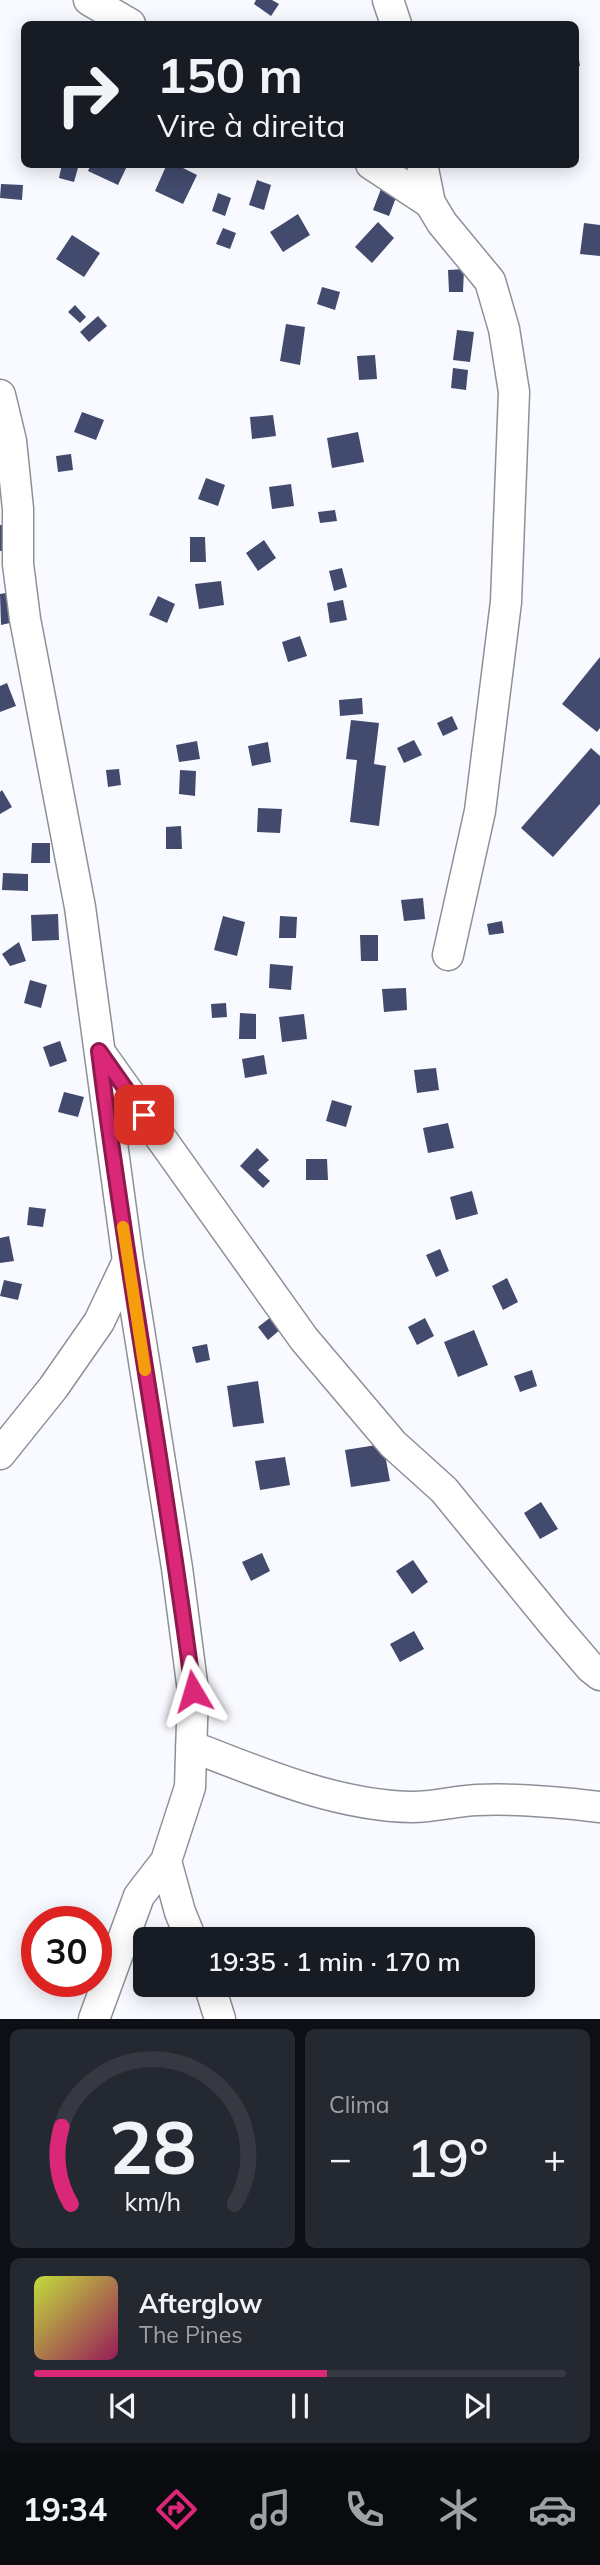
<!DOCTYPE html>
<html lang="pt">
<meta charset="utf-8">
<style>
:root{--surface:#171b24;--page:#242831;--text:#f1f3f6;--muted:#9ea1a6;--line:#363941;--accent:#db2777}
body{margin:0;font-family:Mulish,sans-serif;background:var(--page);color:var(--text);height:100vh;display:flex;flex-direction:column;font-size:26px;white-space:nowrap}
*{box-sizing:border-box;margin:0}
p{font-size:23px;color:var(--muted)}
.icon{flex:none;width:38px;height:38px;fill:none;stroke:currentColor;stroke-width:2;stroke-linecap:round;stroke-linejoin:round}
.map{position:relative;height:2019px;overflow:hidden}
.sheet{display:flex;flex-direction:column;gap:10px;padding:10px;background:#0d0f14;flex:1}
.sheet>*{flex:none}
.top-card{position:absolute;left:21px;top:21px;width:558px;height:147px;border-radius:10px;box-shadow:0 4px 18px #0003;background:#171b24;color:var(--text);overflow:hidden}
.speed{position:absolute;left:21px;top:1906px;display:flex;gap:14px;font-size:35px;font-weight:700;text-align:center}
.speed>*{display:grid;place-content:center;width:91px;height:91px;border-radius:50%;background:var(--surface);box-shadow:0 4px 18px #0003;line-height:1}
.speed .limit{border:10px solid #d22;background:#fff;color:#111}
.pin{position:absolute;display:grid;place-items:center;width:60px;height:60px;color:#fff;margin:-30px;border-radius:14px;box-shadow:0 4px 10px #0006}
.me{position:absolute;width:77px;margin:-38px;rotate:353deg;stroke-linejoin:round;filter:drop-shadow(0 0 5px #0008)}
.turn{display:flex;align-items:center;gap:24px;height:147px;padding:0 21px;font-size:32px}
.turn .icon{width:91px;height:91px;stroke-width:2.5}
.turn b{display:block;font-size:49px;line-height:60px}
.big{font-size:52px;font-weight:600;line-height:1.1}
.sheet .tile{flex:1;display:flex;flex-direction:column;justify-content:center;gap:10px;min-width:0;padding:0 24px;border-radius:10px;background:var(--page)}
.sheet .dial{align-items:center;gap:0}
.dial svg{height:182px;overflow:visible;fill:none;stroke:var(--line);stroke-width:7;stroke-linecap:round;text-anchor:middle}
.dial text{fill:var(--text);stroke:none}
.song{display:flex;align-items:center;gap:21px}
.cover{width:84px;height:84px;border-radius:10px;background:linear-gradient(135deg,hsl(70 70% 55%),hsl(330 70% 35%))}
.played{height:7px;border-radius:4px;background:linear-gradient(90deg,var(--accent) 55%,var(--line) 55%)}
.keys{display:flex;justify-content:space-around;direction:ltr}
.heat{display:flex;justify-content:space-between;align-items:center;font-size:38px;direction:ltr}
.sheet .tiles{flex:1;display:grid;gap:10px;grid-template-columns:1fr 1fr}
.tile:last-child{grid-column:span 2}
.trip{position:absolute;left:133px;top:1927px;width:402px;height:70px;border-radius:10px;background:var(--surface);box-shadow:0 4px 18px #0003;font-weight:600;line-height:70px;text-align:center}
.menu{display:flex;height:112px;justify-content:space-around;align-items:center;background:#090b0e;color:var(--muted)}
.menu .icon{width:49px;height:49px}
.menu .selected{color:var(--accent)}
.menu b{font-size:32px;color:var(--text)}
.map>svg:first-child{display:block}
.building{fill:#424a6d}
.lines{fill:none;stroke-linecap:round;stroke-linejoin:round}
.minor-casing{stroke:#8e9098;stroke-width:33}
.minor{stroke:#fff;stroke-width:30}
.route-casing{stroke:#8e194d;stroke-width:18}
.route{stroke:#db2777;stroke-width:12}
.slow{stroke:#f59e0b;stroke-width:12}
</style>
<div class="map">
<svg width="600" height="2019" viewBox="0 0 600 2019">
<rect width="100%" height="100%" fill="#f9faff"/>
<path class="building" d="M 256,0 L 272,0 L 279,4 L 271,16 L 254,4 Z
M 577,48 L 580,66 L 576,67 L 576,49 Z
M 62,164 L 78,168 L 74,182 L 59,178 Z
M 91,164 L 128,164 L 118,185 L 88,171 Z
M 167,164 L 175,164 L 197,175 L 183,204 L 155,191 Z
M 257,180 L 271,185 L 264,210 L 249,205 Z
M 1,184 L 23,185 L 22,200 L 0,198 Z
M 381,189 L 397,195 L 389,216 L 373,210 Z
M 218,193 L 231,198 L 225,216 L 212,211 Z
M 298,214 L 310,235 L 283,252 L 270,232 Z
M 378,222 L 394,238 L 372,263 L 355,247 Z
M 584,223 L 600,225 L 600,256 L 580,254 Z
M 223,228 L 236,233 L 230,249 L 216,244 Z
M 72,235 L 100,253 L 84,277 L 56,259 Z
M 464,269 L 463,292 L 449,292 L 448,270 Z
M 322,287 L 340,292 L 335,310 L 317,304 Z
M 75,305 L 86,317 L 80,323 L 68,312 Z
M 98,316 L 107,326 L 89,342 L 80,332 Z
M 286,324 L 305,327 L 300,365 L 280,361 Z
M 457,330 L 474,332 L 470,362 L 453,360 Z
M 375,355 L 377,379 L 359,380 L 357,356 Z
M 453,368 L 468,370 L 466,390 L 451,388 Z
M 82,412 L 104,420 L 96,440 L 74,432 Z
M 273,415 L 276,436 L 252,439 L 250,417 Z
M 358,432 L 364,462 L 332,468 L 327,438 Z
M 71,454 L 73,470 L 58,472 L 56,456 Z
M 206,478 L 225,485 L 218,506 L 198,499 Z
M 291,484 L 294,506 L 272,509 L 269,487 Z
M 335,510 L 337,521 L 320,523 L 318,512 Z
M 0,525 L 10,525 L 11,551 L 0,551 Z
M 190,537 L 205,537 L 206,562 L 190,562 Z
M 264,540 L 276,558 L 258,571 L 246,553 Z
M 342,568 L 347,587 L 334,591 L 329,571 Z
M 221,581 L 224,605 L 199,609 L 195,584 Z
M 17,591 L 23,620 L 1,625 L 0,594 Z
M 158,596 L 175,604 L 167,623 L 149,615 Z
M 343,600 L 347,620 L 330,623 L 327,603 Z
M 300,636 L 307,656 L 288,662 L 282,642 Z
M 600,657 L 600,728 L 597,732 L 562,704 Z
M 7,683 L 16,706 L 0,712 L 0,686 Z
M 362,698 L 363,714 L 340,716 L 339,700 Z
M 452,716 L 458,729 L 443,736 L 437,723 Z
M 351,720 L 379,723 L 374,764 L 386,766 L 379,826 L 350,822 L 357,760 L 346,759 Z
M 414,740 L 422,755 L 404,763 L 397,748 Z
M 197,741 L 200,759 L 179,762 L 176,745 Z
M 268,742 L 271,762 L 252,766 L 248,746 Z
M 591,748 L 600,756 L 600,804 L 553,857 L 521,828 Z
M 119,769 L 121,785 L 108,787 L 106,770 Z
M 180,770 L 196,771 L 195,796 L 179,794 Z
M 2,790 L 12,807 L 0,814 L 0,792 Z
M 258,808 L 282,809 L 280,833 L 257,832 Z
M 181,826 L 182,849 L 166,849 L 166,827 Z
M 32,843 L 50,843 L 50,863 L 31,863 Z
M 3,873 L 28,874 L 28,891 L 2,890 Z
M 423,898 L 425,919 L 404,921 L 401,900 Z
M 58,914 L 59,940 L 32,941 L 31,915 Z
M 223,916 L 245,922 L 237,956 L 214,950 Z
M 280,916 L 297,917 L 296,938 L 279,938 Z
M 502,921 L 504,933 L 489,935 L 487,924 Z
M 360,935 L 378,935 L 378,961 L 361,961 Z
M 19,942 L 26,961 L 10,966 L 2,954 Z
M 270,964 L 293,966 L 291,990 L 269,988 Z
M 30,980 L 47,985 L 41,1008 L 24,1003 Z
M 406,988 L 407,1010 L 384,1012 L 382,989 Z
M 226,1003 L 227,1017 L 212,1018 L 211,1004 Z
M 240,1013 L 256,1014 L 256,1039 L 239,1039 Z
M 304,1014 L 307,1039 L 282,1042 L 279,1017 Z
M 60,1041 L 67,1061 L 50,1067 L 43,1047 Z
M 264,1055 L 267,1074 L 245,1078 L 242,1059 Z
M 436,1068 L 439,1090 L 417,1093 L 414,1070 Z
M 64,1092 L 84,1097 L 78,1117 L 58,1112 Z
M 332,1100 L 352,1106 L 346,1127 L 326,1121 Z
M 448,1123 L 454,1148 L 428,1153 L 423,1128 Z
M 257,1148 L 269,1160 L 258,1170 L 270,1181 L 263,1188 L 240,1166 Z
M 306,1159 L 327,1159 L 328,1180 L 306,1180 Z
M 472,1191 L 478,1214 L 456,1220 L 450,1197 Z
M 29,1207 L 46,1209 L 43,1227 L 27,1225 Z
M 9,1236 L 14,1261 L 0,1263 L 0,1238 Z
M 440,1249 L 449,1271 L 436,1277 L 426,1255 Z
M 507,1278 L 518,1302 L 503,1310 L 492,1286 Z
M 4,1280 L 22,1284 L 18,1300 L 0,1296 Z
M 271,1317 L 281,1329 L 268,1340 L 258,1327 Z
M 425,1318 L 434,1336 L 417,1345 L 408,1327 Z
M 474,1330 L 488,1365 L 458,1377 L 444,1342 Z
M 207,1344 L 210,1360 L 196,1363 L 192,1347 Z
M 532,1370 L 537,1386 L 520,1392 L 514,1376 Z
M 258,1381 L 264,1423 L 233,1427 L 227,1386 Z
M 383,1444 L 390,1481 L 351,1487 L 345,1450 Z
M 285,1457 L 290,1485 L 260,1490 L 255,1461 Z
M 541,1502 L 558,1529 L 540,1539 L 524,1513 Z
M 262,1553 L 270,1571 L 251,1581 L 242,1562 Z
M 413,1560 L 428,1582 L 412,1594 L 396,1571 Z
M 414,1631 L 424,1649 L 400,1662 L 390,1644 Z"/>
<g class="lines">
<g class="minor-casing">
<path id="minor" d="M 89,0 L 130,24
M 388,0 L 396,24
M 371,164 L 430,203
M 422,164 L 430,203 L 442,223 L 490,281 L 504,329 L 514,392 L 506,602 L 480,811 L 448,955
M 0,395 L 11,441 L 18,509 L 18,564 L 25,619 L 80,907 L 128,1261 L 177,1568 L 193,1691 L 190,1787 L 166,1861 L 180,1912 L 191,1939
M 101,1054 L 304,1339 L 393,1444 L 444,1490 L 555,1626 L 591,1668 L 600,1675
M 0,1454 L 53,1388 L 99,1322 L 128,1261
M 191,1746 C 260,1773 337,1806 413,1807 C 434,1807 455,1801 477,1800 C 518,1798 559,1802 600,1807
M 209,1984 L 220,2019
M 94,2019 L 139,1896 L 166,1861"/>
</g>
<use href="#minor" class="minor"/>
</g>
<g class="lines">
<g class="route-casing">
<path id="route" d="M 144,1115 L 99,1051 C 125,1265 166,1477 193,1691"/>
</g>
<use href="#route" class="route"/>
<path class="slow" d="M 123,1227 L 145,1370"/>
</g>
</svg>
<div class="speed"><div class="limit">30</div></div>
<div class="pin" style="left:144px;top:1115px;background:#d93025"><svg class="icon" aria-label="arrive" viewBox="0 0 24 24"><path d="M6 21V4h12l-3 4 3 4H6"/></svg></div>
<svg class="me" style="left:193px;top:1691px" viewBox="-20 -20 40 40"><path d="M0-17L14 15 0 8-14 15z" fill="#db2777" stroke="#fff" stroke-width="4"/></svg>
<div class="trip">19:35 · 1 min · 170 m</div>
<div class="top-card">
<div class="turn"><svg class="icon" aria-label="right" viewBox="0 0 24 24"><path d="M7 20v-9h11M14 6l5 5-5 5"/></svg><div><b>150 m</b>Vire à direita</div></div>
</div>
</div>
<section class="sheet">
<div class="tiles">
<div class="tile dial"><svg viewBox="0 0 100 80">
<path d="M14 69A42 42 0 1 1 86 69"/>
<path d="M14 69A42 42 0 0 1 10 35" stroke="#db2777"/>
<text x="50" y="56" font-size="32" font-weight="700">28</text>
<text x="50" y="72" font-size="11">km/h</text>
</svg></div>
<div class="tile"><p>Clima</p>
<div class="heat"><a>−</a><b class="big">19°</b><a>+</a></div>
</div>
<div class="tile">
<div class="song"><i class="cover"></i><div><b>Afterglow</b><p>The Pines</p></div></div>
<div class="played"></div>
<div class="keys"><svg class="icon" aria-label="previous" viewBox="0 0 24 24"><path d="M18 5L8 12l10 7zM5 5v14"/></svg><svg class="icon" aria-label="pause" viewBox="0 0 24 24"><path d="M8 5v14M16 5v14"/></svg><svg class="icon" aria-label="next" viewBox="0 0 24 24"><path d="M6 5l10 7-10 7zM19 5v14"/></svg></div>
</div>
</div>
</section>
<nav class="menu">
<b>19:34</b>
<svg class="icon selected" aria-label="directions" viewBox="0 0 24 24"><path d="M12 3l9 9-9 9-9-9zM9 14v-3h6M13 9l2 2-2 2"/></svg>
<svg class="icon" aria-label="music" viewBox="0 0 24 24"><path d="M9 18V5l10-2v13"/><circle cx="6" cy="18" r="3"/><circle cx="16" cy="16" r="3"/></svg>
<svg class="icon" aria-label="phone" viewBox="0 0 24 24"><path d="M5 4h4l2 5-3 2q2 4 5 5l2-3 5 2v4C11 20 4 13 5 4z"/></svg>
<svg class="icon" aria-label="climate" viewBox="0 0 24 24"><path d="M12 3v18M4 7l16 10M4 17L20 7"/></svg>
<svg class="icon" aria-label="car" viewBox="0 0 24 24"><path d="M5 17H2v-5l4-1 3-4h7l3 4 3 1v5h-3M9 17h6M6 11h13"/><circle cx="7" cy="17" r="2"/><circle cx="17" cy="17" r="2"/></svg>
</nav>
